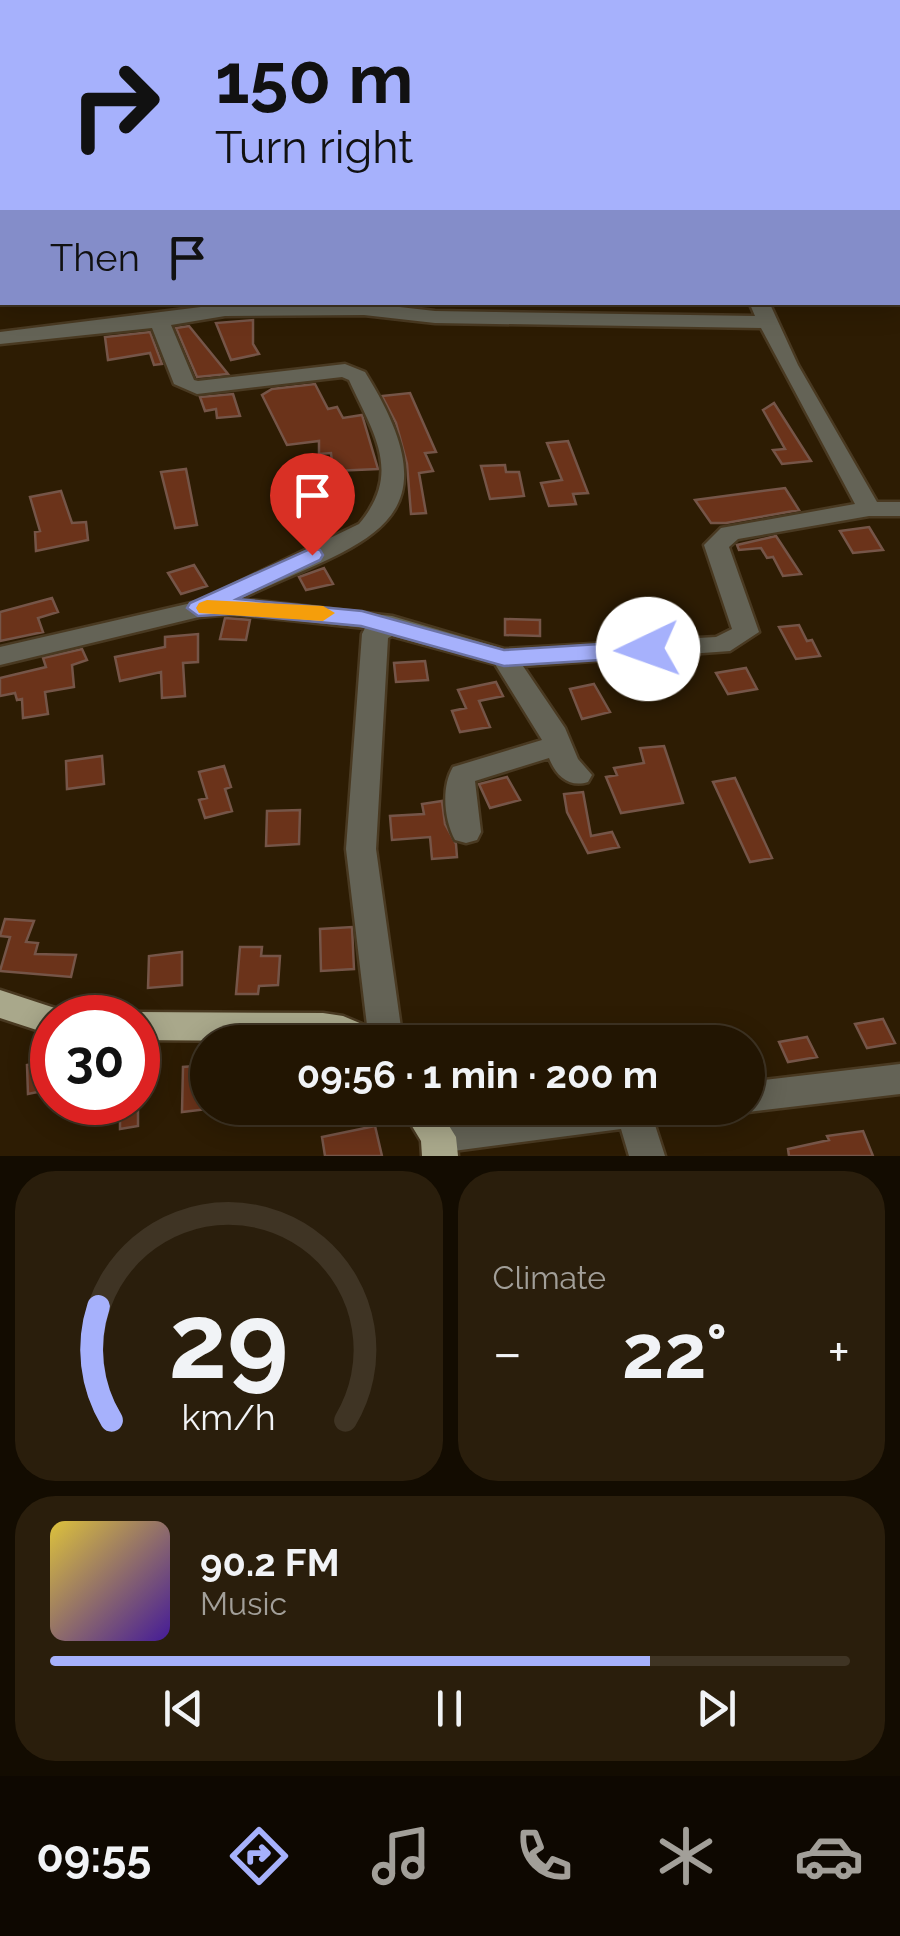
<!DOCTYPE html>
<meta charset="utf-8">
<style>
:root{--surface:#221502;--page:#2a1e0c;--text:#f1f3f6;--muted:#a29f99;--line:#3f3424;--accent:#a6b1fc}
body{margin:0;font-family:Raleway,sans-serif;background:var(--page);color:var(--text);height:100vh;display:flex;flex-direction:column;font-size:38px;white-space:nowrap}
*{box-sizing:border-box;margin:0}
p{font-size:32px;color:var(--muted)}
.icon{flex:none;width:55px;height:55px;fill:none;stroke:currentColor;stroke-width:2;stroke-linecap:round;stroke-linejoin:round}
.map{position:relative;height:1156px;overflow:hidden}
.drawer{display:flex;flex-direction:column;gap:15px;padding:15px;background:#130c01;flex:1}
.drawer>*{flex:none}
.top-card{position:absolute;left:0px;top:0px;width:900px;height:305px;box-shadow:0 5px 25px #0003,0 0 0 2px var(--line);background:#a6b1fc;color:#111;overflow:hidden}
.speed{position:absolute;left:30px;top:995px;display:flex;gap:20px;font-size:50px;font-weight:700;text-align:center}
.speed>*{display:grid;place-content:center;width:130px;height:130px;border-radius:50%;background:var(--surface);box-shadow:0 5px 25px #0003,0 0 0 2px var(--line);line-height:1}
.speed .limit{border:15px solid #d22;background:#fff;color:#111}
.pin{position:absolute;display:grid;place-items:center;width:85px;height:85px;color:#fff;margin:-102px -42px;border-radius:50% 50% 50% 0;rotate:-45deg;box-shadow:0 0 10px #0007}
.pin .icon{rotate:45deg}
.me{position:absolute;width:110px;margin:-55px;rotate:267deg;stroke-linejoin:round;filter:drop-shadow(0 0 8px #0008)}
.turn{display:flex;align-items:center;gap:35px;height:210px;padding:0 50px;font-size:45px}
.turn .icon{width:130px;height:130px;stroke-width:2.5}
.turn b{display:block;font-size:70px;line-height:85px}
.then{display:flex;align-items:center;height:95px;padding:0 50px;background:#0003;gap:20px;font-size:38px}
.big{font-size:75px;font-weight:700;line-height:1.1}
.drawer .tile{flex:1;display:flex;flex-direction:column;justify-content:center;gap:15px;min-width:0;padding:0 35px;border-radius:40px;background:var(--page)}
.drawer .dial{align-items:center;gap:0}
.dial svg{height:260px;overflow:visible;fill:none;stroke:var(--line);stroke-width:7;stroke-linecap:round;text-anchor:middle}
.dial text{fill:var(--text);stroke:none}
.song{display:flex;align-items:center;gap:30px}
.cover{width:120px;height:120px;border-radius:15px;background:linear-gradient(135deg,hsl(50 70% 55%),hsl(260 70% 35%))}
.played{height:10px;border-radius:5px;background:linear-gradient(90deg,var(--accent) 75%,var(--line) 75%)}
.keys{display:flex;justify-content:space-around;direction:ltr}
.heat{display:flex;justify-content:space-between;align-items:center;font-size:55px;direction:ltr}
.drawer .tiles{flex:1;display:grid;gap:15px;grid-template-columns:1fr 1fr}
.tile:last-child{grid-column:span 2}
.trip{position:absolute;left:190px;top:1025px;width:575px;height:100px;border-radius:50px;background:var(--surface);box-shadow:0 5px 25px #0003,0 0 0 2px var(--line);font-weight:700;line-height:100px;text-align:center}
.tabs{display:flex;height:160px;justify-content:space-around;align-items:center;background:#0e0801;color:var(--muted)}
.tabs .icon{width:70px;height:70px}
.tabs .current{color:var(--accent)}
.tabs b{font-size:45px;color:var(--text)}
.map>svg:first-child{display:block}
.building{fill:#6b331a;stroke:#755548;stroke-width:2.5}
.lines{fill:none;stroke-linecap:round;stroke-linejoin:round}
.minor-casing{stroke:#493921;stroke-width:5}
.major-casing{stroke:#493921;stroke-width:5}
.minor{fill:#646356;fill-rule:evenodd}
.major{fill:#a9a88b;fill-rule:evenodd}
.route{fill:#a6b1fc;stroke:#6c73a4;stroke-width:2.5}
.slow{fill:#f59e0b}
</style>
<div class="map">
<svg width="900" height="1156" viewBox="0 0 900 1156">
<rect width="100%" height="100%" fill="#2d1c03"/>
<path class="building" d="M 253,320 L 253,344 L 259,354 L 231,360 L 216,323 Z
M 189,326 L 228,374 L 197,377 L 176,328 Z
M 150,332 L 162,364 L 154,365 L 150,353 L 108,360 L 105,337 Z
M 315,384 L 328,409 L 337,407 L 343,418 L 362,415 L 378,469 L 333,471 L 331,453 L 319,454 L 319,441 L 287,445 L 262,395 L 272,389 Z
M 410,393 L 436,452 L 425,453 L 433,471 L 419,473 L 426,513 L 411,514 L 407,464 L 396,423 L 382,396 Z
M 233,394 L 240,416 L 217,418 L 216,409 L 205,411 L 200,397 Z
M 774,403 L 811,461 L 782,464 L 773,450 L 785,449 L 763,410 Z
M 568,441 L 588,493 L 573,494 L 576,504 L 549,506 L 541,483 L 562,480 L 547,443 Z
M 505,465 L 506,472 L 519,472 L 524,496 L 490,499 L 481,466 Z
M 186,469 L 197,525 L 175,528 L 161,472 Z
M 785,488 L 799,510 L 726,523 L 711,523 L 695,500 Z
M 61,491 L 72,523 L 86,522 L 88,540 L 36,551 L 35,532 L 40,531 L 30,497 Z
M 869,527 L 883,550 L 853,553 L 840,531 Z
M 776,536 L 801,574 L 783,576 L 773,557 L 767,558 L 761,548 L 739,550 L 737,545 Z
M 194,565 L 207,586 L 181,594 L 168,573 Z
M 324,568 L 333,584 L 306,590 L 299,577 Z
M 52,598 L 58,612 L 38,618 L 43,632 L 0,641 L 0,612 Z
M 225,618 L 250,620 L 246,640 L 220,639 Z
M 505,619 L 540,620 L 540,636 L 505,635 Z
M 799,625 L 807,641 L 812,640 L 820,656 L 796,659 L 779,627 Z
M 198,634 L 198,662 L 183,663 L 185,696 L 162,698 L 161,672 L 120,681 L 115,657 L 165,647 L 165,637 Z
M 82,649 L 87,660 L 72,665 L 74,687 L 45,692 L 48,714 L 23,718 L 22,699 L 17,700 L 15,693 L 0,696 L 0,678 L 46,667 L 43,658 Z
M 425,661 L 428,680 L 396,682 L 394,663 Z
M 673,664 L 679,684 L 648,687 L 642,667 Z
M 746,668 L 757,689 L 728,694 L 716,673 Z
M 496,682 L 503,696 L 479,701 L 490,727 L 460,732 L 452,711 L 466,708 L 458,690 Z
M 594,684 L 610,712 L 582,719 L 570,689 Z
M 664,746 L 683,803 L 621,813 L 606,777 L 617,775 L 614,768 L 644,763 L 640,748 Z
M 102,756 L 104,784 L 67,789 L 66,761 Z
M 224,766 L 231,787 L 225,789 L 232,811 L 205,818 L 199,800 L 207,798 L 199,772 Z
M 507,777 L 520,800 L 490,808 L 479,784 Z
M 735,778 L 772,858 L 750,862 L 713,782 Z
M 583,792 L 591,836 L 612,832 L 619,847 L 588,853 L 567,812 L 564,794 Z
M 442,801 L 445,824 L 456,844 L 457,857 L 432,859 L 430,837 L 392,840 L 390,816 L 424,814 L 422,804 Z
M 300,810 L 299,844 L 266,846 L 267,811 Z
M 5,919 L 34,921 L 26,942 L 38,943 L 35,954 L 76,955 L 71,977 L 0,971 L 10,937 L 0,936 Z
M 352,927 L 354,969 L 321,971 L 320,929 Z
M 240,947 L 262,947 L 261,956 L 280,956 L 278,985 L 259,986 L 258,994 L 236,994 Z
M 182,952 L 182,985 L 148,988 L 149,956 Z
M 883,1019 L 895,1043 L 867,1048 L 855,1024 Z
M 807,1037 L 817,1057 L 788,1062 L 779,1042 Z
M 52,1060 L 52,1089 L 28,1094 L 27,1065 Z
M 208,1065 L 208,1109 L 182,1112 L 183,1067 Z
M 120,1102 L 138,1102 L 138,1126 L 120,1129 Z
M 375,1126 L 382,1156 L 325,1156 L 322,1137 Z
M 863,1131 L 873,1156 L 789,1156 L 788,1149 L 829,1140 L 827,1136 Z"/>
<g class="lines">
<g class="minor-casing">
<path id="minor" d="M 87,0 L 101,0 L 102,2 L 88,2 Z
M 900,78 L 900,88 L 898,89 L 898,79 Z
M 898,217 L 900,217 L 900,227 L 898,227 Z
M 2,237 L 2,249 L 0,250 L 0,238 Z
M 749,302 L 769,302 L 798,365 L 877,502 L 900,502 L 900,516 L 869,516 L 738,539 L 729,547 L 759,632 L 730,651 L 523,666 L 565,728 L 578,759 L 592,775 L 588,782 C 569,788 556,776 549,758 L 475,781 L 481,832 L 477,840 L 466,843 L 455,840 C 444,820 441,787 453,767 L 542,740 L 495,664 L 392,636 L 388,638 L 376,849 L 403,1042 L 369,1042 L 346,849 L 362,634 L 365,628 L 232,614 L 199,617 L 0,665 L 0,647 L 200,601 L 359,524 C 403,472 373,433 349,380 L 342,377 L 197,394 L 174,384 L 152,328 L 0,344 L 0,332 L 225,304 L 364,303 L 435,311 L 755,316 ZM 364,315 L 435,323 L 761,328 L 855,504 L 721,528 L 704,545 L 732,629 L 716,637 L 504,649 L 392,616 L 240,599 C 363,541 462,528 365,372 L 345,364 L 198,381 L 194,380 L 171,325 L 225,316 Z
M 900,1064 L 900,1094 L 748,1112 L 736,1108 L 748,1108 L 748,1082 Z
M 545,1108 L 681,1108 L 675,1119 L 655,1125 L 665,1156 L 629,1156 L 621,1129 L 438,1153 L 425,1148 L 420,1137 L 425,1126 L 438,1121 Z"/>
</g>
<g class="major-casing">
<path id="major" d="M 0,990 L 64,1011 L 67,1018 L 52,1018 L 52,1035 L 0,1018 Z
M 138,1012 L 323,1013 L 343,1016 L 381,1032 L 386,1042 L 138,1040 L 138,1018 L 125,1018 Z
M 401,1108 L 438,1108 L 456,1137 L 458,1156 L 422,1156 L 421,1141 Z"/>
</g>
<use href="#minor" class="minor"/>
<use href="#major" class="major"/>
</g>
<path class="route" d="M 312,548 L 320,550 L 323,555 L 320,560 L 237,599 L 362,611 L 504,650 L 648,641 L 660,649 L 648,657 L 504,666 L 361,626 L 232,614 L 198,616 L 187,608 L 190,603 Z"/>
<path class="slow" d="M 207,600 L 323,606 L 335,613 L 323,621 L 199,613 L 196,608 L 199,603 Z"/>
</svg>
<div class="speed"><div class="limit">30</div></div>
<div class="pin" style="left:312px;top:555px;background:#d93025"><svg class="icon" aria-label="arrive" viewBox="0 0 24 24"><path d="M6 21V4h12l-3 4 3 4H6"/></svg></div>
<svg class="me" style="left:648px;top:649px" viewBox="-20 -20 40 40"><circle r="19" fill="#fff"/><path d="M0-13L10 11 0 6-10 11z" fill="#a6b1fc"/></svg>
<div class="trip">09:56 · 1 min · 200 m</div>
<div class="top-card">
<div class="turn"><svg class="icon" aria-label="right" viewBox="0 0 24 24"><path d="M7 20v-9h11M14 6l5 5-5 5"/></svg><div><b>150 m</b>Turn right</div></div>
<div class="then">Then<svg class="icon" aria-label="arrive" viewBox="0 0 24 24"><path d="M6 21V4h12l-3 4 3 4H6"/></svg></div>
</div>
</div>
<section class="drawer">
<div class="tiles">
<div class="tile dial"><svg viewBox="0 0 100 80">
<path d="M14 69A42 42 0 1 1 86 69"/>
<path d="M14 69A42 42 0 0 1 10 34" stroke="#a6b1fc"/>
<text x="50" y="56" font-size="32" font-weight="700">29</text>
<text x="50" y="72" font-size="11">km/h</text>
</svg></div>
<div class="tile"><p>Climate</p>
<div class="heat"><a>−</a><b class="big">22°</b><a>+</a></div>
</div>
<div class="tile">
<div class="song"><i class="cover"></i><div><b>90.2 FM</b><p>Music</p></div></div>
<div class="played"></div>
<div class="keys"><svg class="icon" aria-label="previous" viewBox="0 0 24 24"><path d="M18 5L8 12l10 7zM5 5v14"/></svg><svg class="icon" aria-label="pause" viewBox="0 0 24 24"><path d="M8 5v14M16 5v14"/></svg><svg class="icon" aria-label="next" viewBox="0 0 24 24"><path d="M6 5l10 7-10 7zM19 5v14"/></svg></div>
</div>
</div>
</section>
<nav class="tabs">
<b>09:55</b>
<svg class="icon current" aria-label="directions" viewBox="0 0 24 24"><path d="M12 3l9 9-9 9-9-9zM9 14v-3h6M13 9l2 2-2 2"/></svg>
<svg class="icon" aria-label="music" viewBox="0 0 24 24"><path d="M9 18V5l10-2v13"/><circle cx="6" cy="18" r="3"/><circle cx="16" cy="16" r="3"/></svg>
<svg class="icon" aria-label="phone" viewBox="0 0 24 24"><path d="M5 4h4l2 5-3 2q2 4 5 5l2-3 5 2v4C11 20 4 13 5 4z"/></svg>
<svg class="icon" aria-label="climate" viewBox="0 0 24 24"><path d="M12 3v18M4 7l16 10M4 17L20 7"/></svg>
<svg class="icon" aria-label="car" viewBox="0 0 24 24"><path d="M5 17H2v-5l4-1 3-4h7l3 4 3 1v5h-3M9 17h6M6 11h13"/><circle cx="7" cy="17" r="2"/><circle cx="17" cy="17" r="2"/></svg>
</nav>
